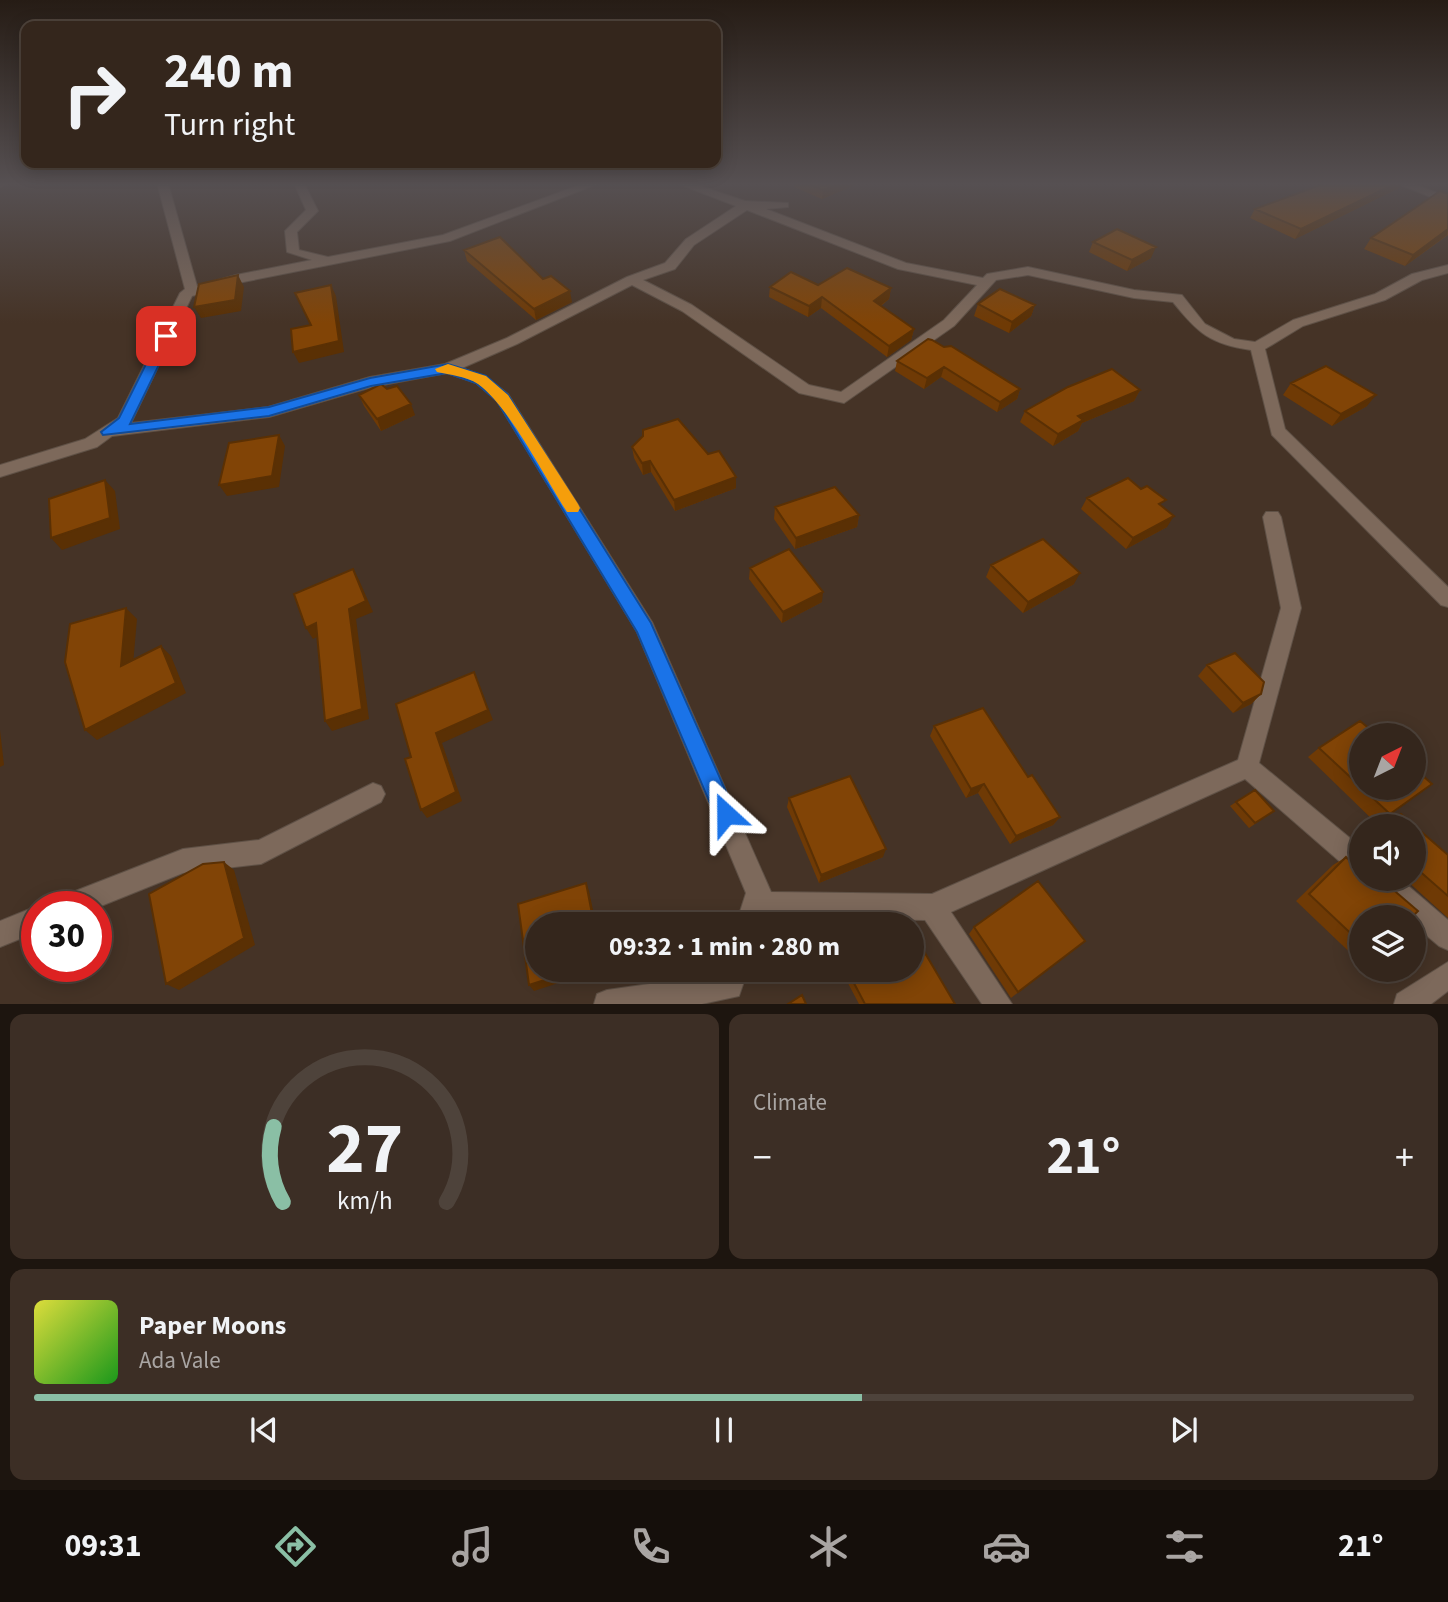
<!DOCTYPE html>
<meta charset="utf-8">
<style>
:root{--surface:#34261c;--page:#3c2e25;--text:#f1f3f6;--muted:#a9a5a3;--line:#4e433b;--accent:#8abfa5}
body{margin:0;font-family:"Source Sans 3",sans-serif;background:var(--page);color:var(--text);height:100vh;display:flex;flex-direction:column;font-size:26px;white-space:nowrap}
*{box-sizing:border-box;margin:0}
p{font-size:23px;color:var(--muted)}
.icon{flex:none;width:38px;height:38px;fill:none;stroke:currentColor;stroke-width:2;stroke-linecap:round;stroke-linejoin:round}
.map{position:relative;height:1004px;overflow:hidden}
.details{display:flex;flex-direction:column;gap:10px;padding:10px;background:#1d150f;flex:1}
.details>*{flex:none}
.top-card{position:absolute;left:21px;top:21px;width:700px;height:147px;border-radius:14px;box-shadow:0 4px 18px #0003,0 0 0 2px var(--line);background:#34261c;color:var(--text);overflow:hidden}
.needle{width:46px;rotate:42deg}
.controls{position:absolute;left:1349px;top:723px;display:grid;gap:14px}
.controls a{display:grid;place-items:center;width:77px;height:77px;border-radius:50%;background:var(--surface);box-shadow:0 4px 18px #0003,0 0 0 2px var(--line);font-size:35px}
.speed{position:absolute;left:21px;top:891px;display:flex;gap:14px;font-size:35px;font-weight:700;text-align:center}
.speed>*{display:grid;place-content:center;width:91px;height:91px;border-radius:50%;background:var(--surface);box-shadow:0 4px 18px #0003,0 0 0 2px var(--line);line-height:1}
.speed .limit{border:10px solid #d22;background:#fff;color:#111}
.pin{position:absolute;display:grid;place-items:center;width:60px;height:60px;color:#fff;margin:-30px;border-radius:14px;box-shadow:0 4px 10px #0006}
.me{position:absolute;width:77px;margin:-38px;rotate:336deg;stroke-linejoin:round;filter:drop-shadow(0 0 5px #0008)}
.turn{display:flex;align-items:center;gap:24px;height:147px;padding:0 28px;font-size:32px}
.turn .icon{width:91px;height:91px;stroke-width:2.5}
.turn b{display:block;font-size:49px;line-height:60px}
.big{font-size:52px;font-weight:700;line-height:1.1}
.details .tile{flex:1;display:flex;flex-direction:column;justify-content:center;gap:10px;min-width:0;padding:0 24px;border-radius:14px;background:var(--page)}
.details .dial{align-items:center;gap:0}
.dial svg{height:182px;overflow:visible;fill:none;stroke:var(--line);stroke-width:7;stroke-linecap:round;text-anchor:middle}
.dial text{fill:var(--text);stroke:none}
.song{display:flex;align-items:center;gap:21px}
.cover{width:84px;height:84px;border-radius:10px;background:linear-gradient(135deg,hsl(60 70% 55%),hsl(120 70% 35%))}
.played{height:7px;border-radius:4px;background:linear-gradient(90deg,var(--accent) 60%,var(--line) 60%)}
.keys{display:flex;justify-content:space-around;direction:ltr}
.heat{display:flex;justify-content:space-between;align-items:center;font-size:38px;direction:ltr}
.details .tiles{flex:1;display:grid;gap:10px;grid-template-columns:1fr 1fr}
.tile:last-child{grid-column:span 2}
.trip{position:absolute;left:525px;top:912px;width:399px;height:70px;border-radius:35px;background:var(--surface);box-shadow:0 4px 18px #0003,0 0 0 2px var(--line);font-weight:700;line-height:70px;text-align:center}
.tab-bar{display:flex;height:112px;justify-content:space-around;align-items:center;background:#150f0b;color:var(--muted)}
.tab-bar .icon{width:49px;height:49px}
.tab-bar .selected{color:var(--accent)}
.tab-bar b{font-size:32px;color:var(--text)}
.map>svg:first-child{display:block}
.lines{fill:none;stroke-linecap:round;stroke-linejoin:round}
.minor-casing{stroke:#5f5146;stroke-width:2}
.minor{fill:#7d695b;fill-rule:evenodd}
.wall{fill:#6f3a05}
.shaded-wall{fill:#5a3004}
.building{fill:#814406;stroke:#5a3004;stroke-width:2}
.route{fill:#1a73e8;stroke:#114b97;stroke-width:2}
.slow{fill:#f59e0b}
</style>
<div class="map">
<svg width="1448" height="1004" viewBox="0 0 1448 1004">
<rect width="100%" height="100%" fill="#453326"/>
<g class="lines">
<g class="minor-casing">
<path id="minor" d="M 0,183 L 9,183 L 0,187 Z
M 157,183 L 168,183 L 197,286 L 236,275 L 312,260 L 287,252 L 285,231 L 306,210 L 294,183 L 304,183 L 318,211 L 297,232 L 299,250 L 328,257 L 443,235 L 585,183 L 600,183 L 450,241 L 238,283 L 192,296 L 131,423 L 268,407 L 370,377 L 445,364 L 507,338 L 627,277 L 665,263 L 686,239 L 736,206 L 676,183 L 691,183 L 745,201 L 788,203 L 788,207 L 766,209 L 906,263 L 983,278 L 987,274 L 1028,267 L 1134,290 L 1182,295 L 1205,324 L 1234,339 L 1255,342 L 1293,320 L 1375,294 L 1412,274 L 1448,265 L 1448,273 L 1422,280 L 1385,300 L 1303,326 L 1265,349 L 1285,429 L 1448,587 L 1448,607 L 1441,605 L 1272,435 L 1251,350 C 1210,344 1198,333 1173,302 L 1134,298 L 1028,275 L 996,280 L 954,326 L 844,403 L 799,393 L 682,311 L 632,285 L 517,344 L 462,368 L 486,377 L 508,394 L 652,622 L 771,892 L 932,894 L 1238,760 L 1281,608 L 1263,517 L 1266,512 L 1278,512 L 1281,517 L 1301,608 L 1259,763 L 1362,848 L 1362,876 L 1353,873 L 1245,779 L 951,912 L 1012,1004 L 982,1004 L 925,920 L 764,918 L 762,924 L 736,924 L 746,893 L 637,632 L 497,401 L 476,383 L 447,373 L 372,387 L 269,417 L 112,436 L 97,447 L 0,477 L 0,465 L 85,439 L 118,418 L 180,293 L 185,289 ZM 747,210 L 898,269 L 977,285 L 944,320 L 841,392 L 809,385 L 692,305 L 643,280 L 675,269 L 694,245 Z
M 1396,183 L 1411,183 L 1448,197 L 1448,204 Z
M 373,783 L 381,786 L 385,794 L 381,802 L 261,864 L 183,873 L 96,908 L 56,906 L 60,897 L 183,849 L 259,840 Z
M 1367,878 L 1399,878 L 1448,920 L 1448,950 L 1439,946 L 1414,925 L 1414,917 L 1405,917 L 1370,887 Z
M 37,906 L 37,932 L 0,947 L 0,921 Z
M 1448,962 L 1448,991 L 1431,1004 L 1394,1004 L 1397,994 Z
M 722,970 L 748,970 L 739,996 L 702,1004 L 594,1004 L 597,994 L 607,990 L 720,974 Z"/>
</g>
<use href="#minor" class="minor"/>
</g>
<path class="wall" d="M 795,183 L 859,183 L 822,199 L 794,187 Z
M 1399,188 L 1295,239 L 1250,218 L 1255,209 Z
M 1448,194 L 1448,235 L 1405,266 L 1364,249 L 1371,238 Z
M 1093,242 L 1151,258 L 1127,271 L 1089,252 Z
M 464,250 L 543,279 L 572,302 L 536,320 L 467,261 Z
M 818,285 L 891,288 L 889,299 L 881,306 L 914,329 L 911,340 L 887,357 L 821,308 L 808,317 L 769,297 L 770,287 Z
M 978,304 L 1035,305 L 1031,316 L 1009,333 L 974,316 Z
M 944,347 L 1020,389 L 1017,399 L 997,412 L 941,377 L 924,389 L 895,371 L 897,361 Z
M 1291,383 L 1367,406 L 1332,426 L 1283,395 Z
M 1140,390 L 1134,401 L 1082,423 L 1078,431 L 1053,446 L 1020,422 L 1025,411 Z
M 359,395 L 415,415 L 381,431 L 364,406 Z
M 632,447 L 708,454 L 736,477 L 736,488 L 675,511 L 651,472 L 643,475 L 634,458 Z
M 1087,498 L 1162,506 L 1167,527 L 1126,549 L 1081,509 Z
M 775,507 L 859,515 L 857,527 L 795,549 L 774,519 Z
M 991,565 L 1074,584 L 1023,613 L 986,577 Z
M 750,568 L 822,602 L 782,623 L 749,579 Z
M 1207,665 L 1261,694 L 1251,704 L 1233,713 L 1198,676 Z
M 934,726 L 1028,777 L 1060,817 L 1053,825 L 1010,844 L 978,793 L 966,798 L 930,736 Z
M 1319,748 L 1390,814 L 1376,823 L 1308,757 Z
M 789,798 L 883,857 L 819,883 L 787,807 Z
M 1236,802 L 1268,815 L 1249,828 L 1230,806 Z
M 1401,814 L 1448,855 L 1448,918 L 1404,878 L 1414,878 L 1414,826 L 1383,826 Z
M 1346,857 L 1348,859 L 1353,857 L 1383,881 L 1362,917 L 1362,964 L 1296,901 L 1333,865 Z
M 974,927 L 1085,941 L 1011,998 L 969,934 Z
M 841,970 L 912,970 L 955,1004 L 859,1004 Z
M 1367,970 L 1393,970 L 1391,972 L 1375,978 Z"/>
<path class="shaded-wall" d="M 841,183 L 859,183 L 822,199 L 823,190 Z
M 1397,183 L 1403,183 L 1399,188 L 1295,239 L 1301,229 Z
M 1448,229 L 1447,235 L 1405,266 L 1413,255 Z
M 1156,247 L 1151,258 L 1127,271 L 1132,260 Z
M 238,275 L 244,287 L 241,311 L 201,318 L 194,307 Z
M 331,285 L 336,296 L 344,352 L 299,363 L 293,352 L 339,341 Z
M 891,288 L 889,299 L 872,312 L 874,301 Z
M 570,291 L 572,302 L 536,320 L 534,309 Z
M 822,297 L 821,308 L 808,317 L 809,306 Z
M 1035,305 L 1031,316 L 1009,333 L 1012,322 Z
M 914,329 L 911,340 L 887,357 L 889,346 Z
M 944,367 L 941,377 L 924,389 L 927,378 Z
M 1020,389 L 1017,399 L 997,412 L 1000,402 Z
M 1140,390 L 1134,401 L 1082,423 L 1078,431 L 1053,446 L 1058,434 L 1078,416 Z
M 1376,395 L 1367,406 L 1332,426 L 1341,414 Z
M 411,404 L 415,415 L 381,431 L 377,419 Z
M 279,435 L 285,446 L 279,487 L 227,496 L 219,485 Z
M 650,461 L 651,472 L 643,475 L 642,463 Z
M 736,477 L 736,488 L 675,511 L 674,500 Z
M 105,480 L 115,491 L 120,529 L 62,550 L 51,538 Z
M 859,515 L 857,527 L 795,549 L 796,538 Z
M 1174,516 L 1167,527 L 1126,549 L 1133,538 Z
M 353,569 L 359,580 L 373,612 L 356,619 L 369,719 L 332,731 L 325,721 L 349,609 Z
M 1080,573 L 1074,584 L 1023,613 L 1028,602 Z
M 823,592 L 822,602 L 782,623 L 783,612 Z
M 126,608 L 137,619 L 132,676 L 121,666 Z
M 316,623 L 323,634 L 313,639 L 306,628 Z
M 161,646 L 171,656 L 186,693 L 97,740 L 85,730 Z
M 474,672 L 493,720 L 442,743 L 462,801 L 427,818 L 421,810 L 436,733 Z
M 1261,694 L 1251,704 L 1233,713 L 1243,703 Z
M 0,730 L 4,765 L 0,767 Z
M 984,784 L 978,793 L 966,798 L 971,789 Z
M 1060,817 L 1053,825 L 1010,844 L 1016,836 Z
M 886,849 L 883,857 L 819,883 L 821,875 Z
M 224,862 L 234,870 L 255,945 L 179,990 L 166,984 Z
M 586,883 L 589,891 L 596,924 L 594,924 Z
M 576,970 L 598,970 L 534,991 L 529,985 Z"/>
<path class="building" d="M 805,183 L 841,183 L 823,190 Z
M 1326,183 L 1397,183 L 1301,229 L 1255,209 Z
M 1440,191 L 1448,194 L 1448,229 L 1413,255 L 1371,238 Z
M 1117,229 L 1156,247 L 1132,260 L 1093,242 Z
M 500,237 L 543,279 L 551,276 L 570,291 L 534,309 L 464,250 Z
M 847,268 L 891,288 L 874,301 L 914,329 L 889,346 L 822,297 L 809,306 L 770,287 L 791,272 L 818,285 Z
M 238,275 L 235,300 L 194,307 L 199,284 Z
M 331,285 L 339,341 L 293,352 L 291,329 L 311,325 L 295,293 Z
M 1000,289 L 1035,305 L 1012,322 L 978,304 Z
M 928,339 L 932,340 L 944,347 L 951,346 L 1020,389 L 1000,402 L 944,367 L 927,378 L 897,361 Z
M 1326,366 L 1376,395 L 1341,414 L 1291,383 Z
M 1112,369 L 1140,390 L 1078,416 L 1083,420 L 1058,434 L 1025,411 L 1068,387 Z
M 381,384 L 387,389 L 397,386 L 411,404 L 377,419 L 359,395 Z
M 678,419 L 708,454 L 719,451 L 736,477 L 674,500 L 650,461 L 642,463 L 632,447 L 643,436 L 643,430 Z
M 279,435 L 272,476 L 219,485 L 229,443 Z
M 1128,478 L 1141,489 L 1147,486 L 1166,500 L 1159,504 L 1174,516 L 1133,538 L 1087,498 Z
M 105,480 L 110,518 L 51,538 L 49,499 Z
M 835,487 L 859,515 L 796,538 L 775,507 Z
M 1043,539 L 1080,573 L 1028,602 L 991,565 Z
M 789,549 L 823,592 L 783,612 L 750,568 Z
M 353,569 L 366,601 L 349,609 L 362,709 L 325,721 L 316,623 L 306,628 L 294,594 Z
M 126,608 L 121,666 L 161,646 L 176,683 L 85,730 L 65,662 L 70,624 Z
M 1235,653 L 1264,682 L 1261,694 L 1243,703 L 1207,665 Z
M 474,672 L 488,710 L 436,733 L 456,792 L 421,810 L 405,759 L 411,757 L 396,704 Z
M 983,708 L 1028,777 L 1032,775 L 1060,817 L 1016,836 L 984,784 L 971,789 L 934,726 Z
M 1360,721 L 1377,735 L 1362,735 L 1362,788 L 1414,788 L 1414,768 L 1432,784 L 1390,814 L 1319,748 Z
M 850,776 L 886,849 L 821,875 L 789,798 Z
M 1255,790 L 1274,811 L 1255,823 L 1236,802 Z
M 1401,814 L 1448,855 L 1448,896 L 1416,868 L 1414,868 L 1414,826 L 1387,826 Z
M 1346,857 L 1349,860 L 1353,857 L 1362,864 L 1362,878 L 1382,878 L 1383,881 L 1418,911 L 1412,917 L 1362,917 L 1362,944 L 1309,894 Z
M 224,862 L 244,938 L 166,984 L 149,894 L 203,864 Z
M 1038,881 L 1085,941 L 1018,992 L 974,927 Z
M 586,883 L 594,924 L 537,924 L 537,970 L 576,970 L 529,985 L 518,904 Z
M 904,917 L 908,924 L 892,924 Z
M 912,931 L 955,1004 L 865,1004 L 847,970 L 912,970 Z
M 802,995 L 806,1004 L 788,1004 Z"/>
<linearGradient id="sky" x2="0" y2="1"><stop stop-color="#261c15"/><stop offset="0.57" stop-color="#565052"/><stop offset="1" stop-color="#565052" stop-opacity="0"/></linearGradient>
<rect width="1448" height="323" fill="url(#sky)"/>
<path class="route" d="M 166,332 L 173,336 L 130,424 L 269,407 L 370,378 L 448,364 L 486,376 L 508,395 L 651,623 L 736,814 L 733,822 L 726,825 L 718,822 L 637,632 L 497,401 L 476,383 L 447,373 L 371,386 L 269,416 L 103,435 L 101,432 L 119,418 L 160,336 Z"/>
<path class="slow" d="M 448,364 L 486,376 L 508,395 L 578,504 L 580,508 L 578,512 L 567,512 C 545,478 509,406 478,384 C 466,376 450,375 437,372 L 435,369 Z"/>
</svg>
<div class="controls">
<a><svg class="needle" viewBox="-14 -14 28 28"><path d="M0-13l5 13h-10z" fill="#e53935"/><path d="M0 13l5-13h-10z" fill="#a9a5a3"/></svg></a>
<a><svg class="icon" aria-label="sound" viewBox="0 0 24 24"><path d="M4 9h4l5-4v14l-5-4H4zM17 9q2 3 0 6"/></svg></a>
<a><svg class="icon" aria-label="layers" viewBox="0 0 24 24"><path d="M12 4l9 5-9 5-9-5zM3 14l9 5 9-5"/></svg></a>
</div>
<div class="speed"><div class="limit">30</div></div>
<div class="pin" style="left:166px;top:336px;background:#d93025"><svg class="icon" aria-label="arrive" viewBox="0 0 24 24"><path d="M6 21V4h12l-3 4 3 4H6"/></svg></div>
<svg class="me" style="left:726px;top:814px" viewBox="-20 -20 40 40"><path d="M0-17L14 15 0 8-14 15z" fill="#1a73e8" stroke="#fff" stroke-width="4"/></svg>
<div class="trip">09:32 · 1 min · 280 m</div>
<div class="top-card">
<div class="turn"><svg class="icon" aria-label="right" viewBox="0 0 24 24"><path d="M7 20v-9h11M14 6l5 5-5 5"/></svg><div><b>240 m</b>Turn right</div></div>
</div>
</div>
<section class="details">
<div class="tiles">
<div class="tile dial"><svg viewBox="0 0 100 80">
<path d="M14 69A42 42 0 1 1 86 69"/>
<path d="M14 69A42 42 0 0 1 10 36" stroke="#8abfa5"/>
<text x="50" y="56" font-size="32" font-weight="700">27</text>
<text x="50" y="72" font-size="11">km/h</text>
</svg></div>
<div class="tile"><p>Climate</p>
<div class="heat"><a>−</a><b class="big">21°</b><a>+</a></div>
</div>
<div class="tile">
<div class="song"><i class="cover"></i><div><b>Paper Moons</b><p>Ada Vale</p></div></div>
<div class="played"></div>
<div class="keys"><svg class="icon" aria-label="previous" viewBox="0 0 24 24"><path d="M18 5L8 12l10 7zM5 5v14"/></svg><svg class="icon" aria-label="pause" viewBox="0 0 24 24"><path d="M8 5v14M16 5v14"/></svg><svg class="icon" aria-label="next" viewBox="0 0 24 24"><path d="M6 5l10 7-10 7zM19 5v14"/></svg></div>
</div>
</div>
</section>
<nav class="tab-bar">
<b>09:31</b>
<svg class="icon selected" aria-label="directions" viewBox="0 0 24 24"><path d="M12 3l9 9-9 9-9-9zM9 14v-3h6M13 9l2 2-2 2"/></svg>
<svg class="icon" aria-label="music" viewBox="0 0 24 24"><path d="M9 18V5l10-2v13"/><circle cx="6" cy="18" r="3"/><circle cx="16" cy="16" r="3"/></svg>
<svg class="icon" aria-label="phone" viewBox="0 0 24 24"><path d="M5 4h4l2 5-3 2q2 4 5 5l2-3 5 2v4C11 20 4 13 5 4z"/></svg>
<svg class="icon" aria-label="climate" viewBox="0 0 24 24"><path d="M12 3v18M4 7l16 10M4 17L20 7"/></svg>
<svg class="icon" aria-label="car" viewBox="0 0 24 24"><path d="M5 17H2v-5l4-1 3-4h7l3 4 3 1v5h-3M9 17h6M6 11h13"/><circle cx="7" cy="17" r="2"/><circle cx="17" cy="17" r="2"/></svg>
<svg class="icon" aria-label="filters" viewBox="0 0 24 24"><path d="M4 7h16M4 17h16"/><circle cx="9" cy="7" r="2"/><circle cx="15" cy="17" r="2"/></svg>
<b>21°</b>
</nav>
